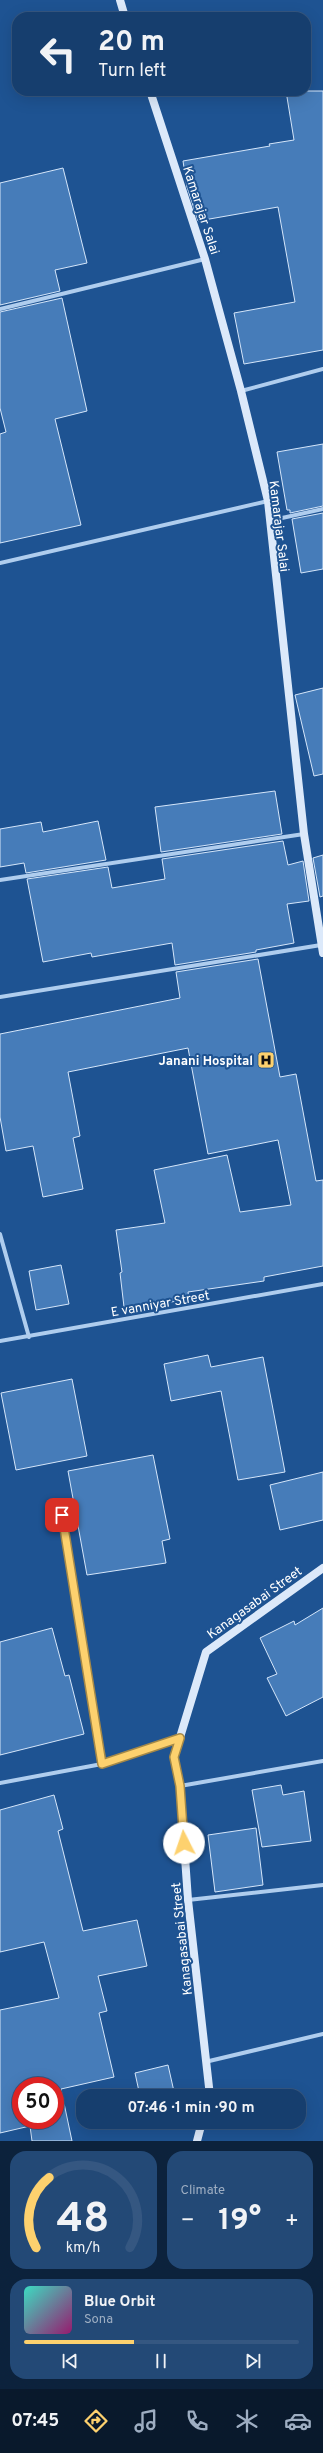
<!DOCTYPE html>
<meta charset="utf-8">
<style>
:root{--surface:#163e6e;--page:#234976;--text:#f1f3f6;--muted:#9eaec2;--line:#355781;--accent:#fdd16e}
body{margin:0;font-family:Overpass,sans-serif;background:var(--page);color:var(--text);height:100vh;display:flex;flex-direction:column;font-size:15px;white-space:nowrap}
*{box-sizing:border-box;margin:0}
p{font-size:13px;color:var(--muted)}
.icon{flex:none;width:22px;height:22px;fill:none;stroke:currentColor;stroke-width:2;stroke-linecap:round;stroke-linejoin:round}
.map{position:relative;height:2141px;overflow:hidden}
.sheet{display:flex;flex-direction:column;gap:10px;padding:10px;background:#0c223c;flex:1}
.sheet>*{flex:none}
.top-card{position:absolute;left:12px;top:12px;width:299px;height:84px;border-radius:16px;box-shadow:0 4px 16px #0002,0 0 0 1px var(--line);background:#163e6e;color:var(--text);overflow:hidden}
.speed{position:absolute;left:12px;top:2077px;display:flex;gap:8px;font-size:20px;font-weight:700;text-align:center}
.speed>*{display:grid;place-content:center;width:52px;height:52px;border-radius:50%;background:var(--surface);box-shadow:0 4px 16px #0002,0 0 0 1px var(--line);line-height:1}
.speed .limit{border:6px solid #d22;background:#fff;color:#111}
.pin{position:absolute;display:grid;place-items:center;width:34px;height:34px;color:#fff;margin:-17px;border-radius:8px;box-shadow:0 2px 6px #0006}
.me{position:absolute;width:44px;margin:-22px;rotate:356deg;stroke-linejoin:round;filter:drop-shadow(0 0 3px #0008)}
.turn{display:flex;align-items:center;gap:14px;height:84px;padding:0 20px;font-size:18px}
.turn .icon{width:52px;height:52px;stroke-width:2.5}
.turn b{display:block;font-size:28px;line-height:34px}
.big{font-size:30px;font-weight:700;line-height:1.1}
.sheet .card{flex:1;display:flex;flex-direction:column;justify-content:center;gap:6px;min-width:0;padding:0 14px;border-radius:16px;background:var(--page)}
.sheet .dial{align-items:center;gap:0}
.dial svg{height:104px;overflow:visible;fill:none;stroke:var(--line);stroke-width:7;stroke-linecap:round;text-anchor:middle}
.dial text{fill:var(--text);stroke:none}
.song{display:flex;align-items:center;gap:12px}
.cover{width:48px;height:48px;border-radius:6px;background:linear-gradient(135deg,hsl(170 70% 55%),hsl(320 70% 35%))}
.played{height:4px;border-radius:2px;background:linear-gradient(90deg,var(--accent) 40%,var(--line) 40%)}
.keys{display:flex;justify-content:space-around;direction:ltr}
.heat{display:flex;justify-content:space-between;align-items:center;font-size:22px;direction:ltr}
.sheet .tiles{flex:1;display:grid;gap:10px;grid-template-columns:1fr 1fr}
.card:last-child{grid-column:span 2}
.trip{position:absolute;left:76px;top:2089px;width:230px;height:40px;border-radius:16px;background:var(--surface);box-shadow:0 4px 16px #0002,0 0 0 1px var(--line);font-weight:700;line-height:40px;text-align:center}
.tab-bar{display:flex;height:64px;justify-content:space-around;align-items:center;background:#09192c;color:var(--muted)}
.tab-bar .icon{width:28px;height:28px}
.tab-bar .selected{color:var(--accent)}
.tab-bar b{font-size:18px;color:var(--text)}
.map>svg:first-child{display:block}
.building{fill:#467cb9;stroke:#d5e6fa;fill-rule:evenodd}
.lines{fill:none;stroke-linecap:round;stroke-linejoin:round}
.minor{stroke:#afcdee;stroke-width:4}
.secondary{stroke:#dce9fa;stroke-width:8}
.route-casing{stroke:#a48848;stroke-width:10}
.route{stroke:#fdd16e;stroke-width:7}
.labels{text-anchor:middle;stroke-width:4;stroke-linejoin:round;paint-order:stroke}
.street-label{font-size:13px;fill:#fff;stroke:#1e5392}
.poi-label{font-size:13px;font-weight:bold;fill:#fff;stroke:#1e5392;text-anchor:end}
</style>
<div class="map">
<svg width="323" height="2141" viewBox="0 0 323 2141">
<rect width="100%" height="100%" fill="#1e5392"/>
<path class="building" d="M 286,91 L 323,91 L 323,350 L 244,364 L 234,313 L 295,302 L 278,207 L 198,221 L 187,187 L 183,161 L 270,146 L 269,144 L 294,140 Z
M 63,168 L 87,263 L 55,270 L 60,291 L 0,305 L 0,183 Z
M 62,298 L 87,411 L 55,419 L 81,525 L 0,543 L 0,434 L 6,432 L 0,408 L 0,312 Z
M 323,444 L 323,506 L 290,513 L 290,510 L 287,510 L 277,452 Z
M 323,513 L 323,569 L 301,573 L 292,519 Z
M 323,688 L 323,774 L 314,776 L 295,695 Z
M 275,791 L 282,834 L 161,852 L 155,807 Z
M 98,821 L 106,860 L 26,873 L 24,863 L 0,867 L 0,829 L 41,822 L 43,832 Z
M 283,841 L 288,865 L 303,861 L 309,901 L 287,904 L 294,943 L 256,950 L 256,952 L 175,965 L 172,943 L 92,957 L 91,953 L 43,962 L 27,879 L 108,867 L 112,888 L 165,879 L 162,859 Z
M 323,855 L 323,896 L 320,897 L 313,858 Z
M 258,959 L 280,1077 L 296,1074 L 316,1181 L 323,1180 L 323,1266 L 264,1277 L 264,1281 L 188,1292 L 189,1300 L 124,1307 L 120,1273 L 122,1272 L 116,1230 L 165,1223 L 154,1170 L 227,1155 L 240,1212 L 291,1205 L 278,1140 L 208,1154 L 188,1048 L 68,1072 L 80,1136 L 73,1138 L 83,1189 L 43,1197 L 33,1146 L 6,1151 L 0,1117 L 0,1034 L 180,998 L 176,972 Z
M 61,1265 L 69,1304 L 36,1310 L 29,1271 Z
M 208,1355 L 211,1367 L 263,1357 L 285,1472 L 238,1480 L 221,1391 L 171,1401 L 164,1364 Z
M 72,1379 L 87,1456 L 16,1470 L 1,1393 Z
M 153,1455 L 170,1539 L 162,1541 L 166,1563 L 87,1575 L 68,1471 Z
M 323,1472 L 323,1520 L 280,1530 L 270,1485 Z
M 323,1608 L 323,1697 L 286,1716 L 267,1678 L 277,1674 L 260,1638 L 294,1621 L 295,1625 Z
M 52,1628 L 65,1676 L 69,1675 L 84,1734 L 0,1755 L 0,1642 Z
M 281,1785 L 283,1795 L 304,1791 L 311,1841 L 262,1847 L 252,1790 Z
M 54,1795 L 63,1829 L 58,1831 L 83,1931 L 137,1920 L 147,1966 L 98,1976 L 107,2011 L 99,2013 L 114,2077 L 61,2089 L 72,2141 L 32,2141 L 30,2126 L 0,2133 L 0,2010 L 59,1998 L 44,1942 L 0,1952 L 0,1810 ZM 21,2086 L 55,2086 L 55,2120 L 21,2120 Z
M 256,1828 L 263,1885 L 215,1892 L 208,1835 Z
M 168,2065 L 175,2096 L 140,2096 L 135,2073 Z"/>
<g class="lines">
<path class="minor" d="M 0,309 L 205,259
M 241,391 L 323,369
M 268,517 L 282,518 L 323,509
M 0,563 L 268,501
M 0,880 L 304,834
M 0,997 L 321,945
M 0,1234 L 29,1337
M 0,1341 L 323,1284
M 62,1515 L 102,1764
M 0,1783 L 102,1764 L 179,1739
M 180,1786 L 323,1761
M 188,1900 L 323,1885
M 205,2062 L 323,2034"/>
<path class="secondary" d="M 120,0 L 125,17
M 150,91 L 205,259 L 241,391 L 268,501 L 304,834 L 323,953
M 210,2096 L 188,1900 L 180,1786 L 174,1757 L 206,1652 L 323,1568
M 197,2141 L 202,2122"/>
</g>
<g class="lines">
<g class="route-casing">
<path id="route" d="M 62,1515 L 102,1764 L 180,1738 L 174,1757 L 180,1786 L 184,1843"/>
</g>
<use href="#route" class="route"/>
</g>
<defs>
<g id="hospital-square" transform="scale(0.9)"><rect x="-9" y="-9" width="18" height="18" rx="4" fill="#fdd16e" stroke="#1e5392"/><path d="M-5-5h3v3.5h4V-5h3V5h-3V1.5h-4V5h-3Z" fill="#111"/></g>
</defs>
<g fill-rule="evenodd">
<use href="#hospital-square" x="266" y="1060"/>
</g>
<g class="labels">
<g class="street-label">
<text transform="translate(202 210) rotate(72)" y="5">Kamarajar Salai</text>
<text transform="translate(280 526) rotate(83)" y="5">Kamarajar Salai</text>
<text transform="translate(160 1303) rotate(-10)" y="5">E vanniyar Street</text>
<text transform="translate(254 1602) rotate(-36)" y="5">Kanagasabai Street</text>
<text transform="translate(181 1939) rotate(-96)" y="5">Kanagasabai Street</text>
</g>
<g class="poi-label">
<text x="253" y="1065">Janani Hospital</text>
</g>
</g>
</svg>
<div class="speed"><div class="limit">50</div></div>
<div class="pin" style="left:62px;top:1515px;background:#d93025"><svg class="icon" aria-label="arrive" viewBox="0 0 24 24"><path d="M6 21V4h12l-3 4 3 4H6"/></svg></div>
<svg class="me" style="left:184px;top:1843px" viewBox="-20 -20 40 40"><circle r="19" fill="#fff"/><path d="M0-13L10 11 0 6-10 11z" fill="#fdd16e"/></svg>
<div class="trip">07:46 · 1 min · 90 m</div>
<div class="top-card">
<div class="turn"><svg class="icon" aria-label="left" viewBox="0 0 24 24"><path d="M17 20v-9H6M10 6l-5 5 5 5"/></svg><div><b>20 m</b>Turn left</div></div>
</div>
</div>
<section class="sheet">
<div class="tiles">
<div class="card dial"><svg viewBox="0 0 100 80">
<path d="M14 69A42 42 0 1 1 86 69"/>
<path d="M14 69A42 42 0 0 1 24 15" stroke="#fdd16e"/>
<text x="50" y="56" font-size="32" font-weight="700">48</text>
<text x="50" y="72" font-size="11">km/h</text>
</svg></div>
<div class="card"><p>Climate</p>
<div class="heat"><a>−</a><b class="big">19°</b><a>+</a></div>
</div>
<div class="card">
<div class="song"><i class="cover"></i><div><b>Blue Orbit</b><p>Sona</p></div></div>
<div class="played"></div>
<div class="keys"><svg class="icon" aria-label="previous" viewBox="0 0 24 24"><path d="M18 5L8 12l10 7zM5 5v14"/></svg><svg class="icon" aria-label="pause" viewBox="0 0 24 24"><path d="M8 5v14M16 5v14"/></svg><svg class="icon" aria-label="next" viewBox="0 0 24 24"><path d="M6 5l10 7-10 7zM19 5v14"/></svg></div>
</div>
</div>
</section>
<nav class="tab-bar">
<b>07:45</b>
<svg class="icon selected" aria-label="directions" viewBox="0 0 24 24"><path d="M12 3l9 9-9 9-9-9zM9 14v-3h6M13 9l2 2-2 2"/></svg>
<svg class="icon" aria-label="music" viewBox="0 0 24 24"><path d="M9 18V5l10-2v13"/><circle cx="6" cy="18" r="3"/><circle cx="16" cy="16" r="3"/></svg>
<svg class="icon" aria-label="phone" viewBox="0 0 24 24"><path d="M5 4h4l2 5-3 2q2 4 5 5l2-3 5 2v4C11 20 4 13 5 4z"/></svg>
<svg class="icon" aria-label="climate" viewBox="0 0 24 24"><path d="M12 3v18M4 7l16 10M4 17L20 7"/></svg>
<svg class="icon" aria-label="car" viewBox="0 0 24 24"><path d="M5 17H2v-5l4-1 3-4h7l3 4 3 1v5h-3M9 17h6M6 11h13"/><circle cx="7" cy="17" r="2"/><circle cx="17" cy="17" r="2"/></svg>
</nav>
